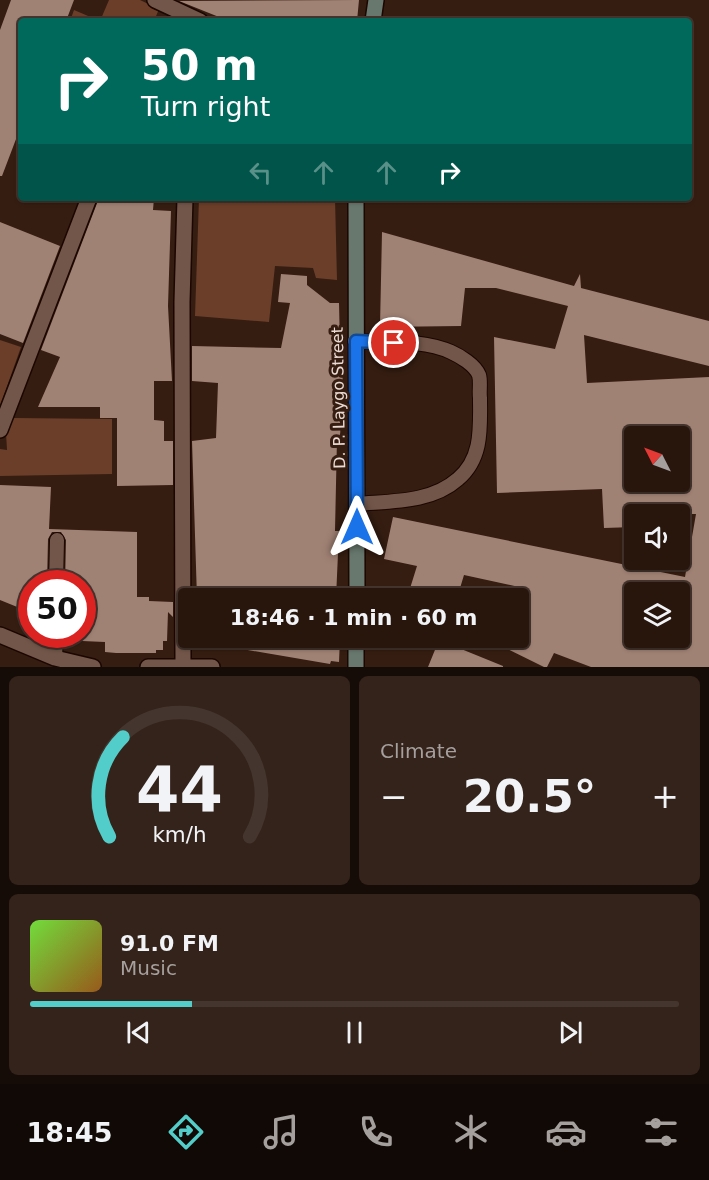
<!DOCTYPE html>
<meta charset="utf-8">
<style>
:root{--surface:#28160d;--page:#34231b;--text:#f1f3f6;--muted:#a59f9d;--line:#44352e;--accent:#53cdc9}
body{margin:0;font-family:"DejaVu Sans",sans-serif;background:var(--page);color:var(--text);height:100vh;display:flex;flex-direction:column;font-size:22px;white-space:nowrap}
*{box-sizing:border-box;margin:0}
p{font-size:20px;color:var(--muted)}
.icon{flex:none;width:33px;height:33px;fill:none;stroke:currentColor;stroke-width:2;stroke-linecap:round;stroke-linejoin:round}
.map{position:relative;height:667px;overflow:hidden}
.side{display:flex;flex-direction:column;gap:9px;padding:9px;background:#160c07;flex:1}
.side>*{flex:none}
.hud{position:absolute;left:18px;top:18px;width:674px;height:183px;border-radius:6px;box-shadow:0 2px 4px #0004,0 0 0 2px var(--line);background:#00695c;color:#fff;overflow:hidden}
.needle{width:39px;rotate:312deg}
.buttons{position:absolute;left:624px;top:426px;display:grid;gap:12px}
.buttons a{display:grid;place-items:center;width:66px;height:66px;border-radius:6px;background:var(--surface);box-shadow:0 2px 4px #0004,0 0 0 2px var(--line);font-size:30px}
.speed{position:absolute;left:18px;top:570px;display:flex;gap:12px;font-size:30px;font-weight:700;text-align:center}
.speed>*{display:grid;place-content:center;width:78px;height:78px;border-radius:50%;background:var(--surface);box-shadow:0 2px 4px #0004,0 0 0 2px var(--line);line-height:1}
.speed .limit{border:9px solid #d22;background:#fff;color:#111}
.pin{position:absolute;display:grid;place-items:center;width:51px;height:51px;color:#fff;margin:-26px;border:3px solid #fff;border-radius:50%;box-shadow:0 2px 6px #0007}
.me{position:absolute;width:66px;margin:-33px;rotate:0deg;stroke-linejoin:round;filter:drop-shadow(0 0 4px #0008)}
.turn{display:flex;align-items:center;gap:21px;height:126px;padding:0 24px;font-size:27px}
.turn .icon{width:78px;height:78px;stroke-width:2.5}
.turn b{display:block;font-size:42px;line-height:51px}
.lanes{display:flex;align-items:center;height:57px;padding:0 24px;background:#0003;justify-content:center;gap:30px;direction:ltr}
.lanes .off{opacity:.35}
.big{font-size:45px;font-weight:600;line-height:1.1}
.side .card{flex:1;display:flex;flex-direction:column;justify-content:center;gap:9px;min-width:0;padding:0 21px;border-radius:9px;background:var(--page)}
.side .dial{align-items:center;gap:0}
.dial svg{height:156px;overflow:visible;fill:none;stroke:var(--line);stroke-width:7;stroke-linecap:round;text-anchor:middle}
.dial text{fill:var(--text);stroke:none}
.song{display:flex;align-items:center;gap:18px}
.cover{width:72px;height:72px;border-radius:9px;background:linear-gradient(135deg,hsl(100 70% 55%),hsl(30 70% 35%))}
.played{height:6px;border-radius:3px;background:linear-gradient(90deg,var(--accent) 25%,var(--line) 25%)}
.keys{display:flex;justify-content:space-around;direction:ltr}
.heat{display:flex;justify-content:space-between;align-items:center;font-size:33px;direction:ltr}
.side .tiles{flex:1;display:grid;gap:9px;grid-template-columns:1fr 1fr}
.card:last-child{grid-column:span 2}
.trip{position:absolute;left:178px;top:588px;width:351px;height:60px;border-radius:6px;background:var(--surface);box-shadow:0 2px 4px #0004,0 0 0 2px var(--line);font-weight:600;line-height:60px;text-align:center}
.tabs{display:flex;height:96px;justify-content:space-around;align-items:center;background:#100905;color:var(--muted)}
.tabs .icon{width:42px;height:42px}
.tabs .active{color:var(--accent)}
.tabs b{font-size:27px;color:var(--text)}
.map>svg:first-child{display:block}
.green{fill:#6b3e29}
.building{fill:#a08274;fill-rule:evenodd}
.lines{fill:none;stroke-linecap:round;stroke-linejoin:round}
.lane-casing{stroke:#1b0600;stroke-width:16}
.street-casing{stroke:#1b0600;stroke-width:18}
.secondary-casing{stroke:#1b0600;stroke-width:18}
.lane{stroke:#725649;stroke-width:14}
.street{stroke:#725649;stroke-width:15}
.secondary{stroke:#68786e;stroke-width:15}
.route-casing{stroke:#114b97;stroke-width:15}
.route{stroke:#1a73e8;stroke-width:10}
.labels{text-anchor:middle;stroke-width:6;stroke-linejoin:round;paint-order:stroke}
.street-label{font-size:16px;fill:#ecdbd3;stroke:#351d11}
</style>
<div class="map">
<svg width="709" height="667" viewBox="0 0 709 667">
<rect width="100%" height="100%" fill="#351d11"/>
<path class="green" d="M 109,0 L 140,0 L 159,9 L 154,21 L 70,21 L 74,10 L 100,21 Z
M 199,198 L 335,198 L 337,280 L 316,278 L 313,268 L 275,266 L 269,322 L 195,316 Z
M 0,340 L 21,347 L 0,406 Z
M 13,418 L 112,419 L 112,474 L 0,476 L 0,449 L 7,450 L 6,433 Z"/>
<path class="building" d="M 11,0 L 74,0 L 66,21 L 21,21 L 21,126 L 2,176 L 0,176 L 0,30 Z
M 359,0 L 357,21 L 229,21 L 179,1 Z
M 99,198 L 154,198 L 153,210 L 171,211 L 168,306 L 172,381 L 154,381 L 154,420 L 164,421 L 164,441 L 173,441 L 173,485 L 117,486 L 117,418 L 100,418 L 100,407 L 38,407 L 60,357 L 41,350 Z
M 0,222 L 60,246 L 23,343 L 0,334 Z
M 382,232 L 574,286 L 580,274 L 581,288 L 709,321 L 709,366 L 584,335 L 587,383 L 709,377 L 709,667 L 591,667 L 554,653 L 547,667 L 544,667 L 485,638 L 519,638 L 519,587 L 464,575 L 457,598 L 407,598 L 417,566 L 384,559 L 393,517 L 685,577 L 696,514 L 634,514 L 634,527 L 604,528 L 602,489 L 497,493 L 494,337 L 555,349 L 568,306 L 496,288 L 465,288 L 461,326 L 380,327 ZM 634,436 L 680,436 L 680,482 L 634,482 ZM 634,592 L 680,592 L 680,638 L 634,638 Z
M 281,274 L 307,276 L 307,285 L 330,303 L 339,303 L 340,347 L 344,347 L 340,438 L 337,438 L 335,531 L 339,531 L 336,598 L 197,598 L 192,441 L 216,438 L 218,383 L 192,381 L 192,346 L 281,348 L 290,303 L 278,302 Z
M 0,485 L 51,487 L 49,529 L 137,532 L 137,597 L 149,597 L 149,601 L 173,602 L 173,617 L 168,612 L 167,641 L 163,641 L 163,650 L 156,650 L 156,653 L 116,653 L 105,652 L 105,642 L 82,641 L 82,584 L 65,584 L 66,540 L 61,532 L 52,532 L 48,539 L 47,584 L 32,584 L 32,613 L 0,600 Z
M 196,638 L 237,638 L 237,648 L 212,648 Z
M 243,638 L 340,638 L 339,662 L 331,661 L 330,664 L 242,649 Z
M 439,640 L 503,666 L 503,667 L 428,667 Z"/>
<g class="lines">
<g class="lane-casing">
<path id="lane" d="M 355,341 C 386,343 422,339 451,352 C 460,356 475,365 479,375 C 481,381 479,392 480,398 C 480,427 483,458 458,479 C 431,503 391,501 357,504
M 56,584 L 57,540
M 55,658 L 56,634"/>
</g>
<g class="street-casing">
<path id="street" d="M 155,0 L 200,21
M 0,430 L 89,198
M 0,635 L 55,658 L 93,667
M 183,666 L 182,302 L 185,198
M 148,667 L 212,667"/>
</g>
<g class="secondary-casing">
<path id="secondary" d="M 373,21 L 376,0
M 356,198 L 357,598
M 356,667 L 356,638"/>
</g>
<use href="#lane" class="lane"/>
<use href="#street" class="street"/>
<use href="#secondary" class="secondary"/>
</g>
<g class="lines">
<g class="route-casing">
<path id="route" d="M 357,527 L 356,341 L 394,343"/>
</g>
<use href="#route" class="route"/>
</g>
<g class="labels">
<g class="street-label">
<text transform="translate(338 398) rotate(-91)" y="6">D. P. Laygo Street</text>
</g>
</g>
</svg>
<div class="buttons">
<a><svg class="needle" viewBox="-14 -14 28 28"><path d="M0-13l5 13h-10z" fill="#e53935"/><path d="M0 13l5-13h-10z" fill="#a59f9d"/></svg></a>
<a><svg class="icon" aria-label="sound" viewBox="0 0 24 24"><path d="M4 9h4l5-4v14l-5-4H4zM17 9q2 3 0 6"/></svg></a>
<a><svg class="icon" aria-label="layers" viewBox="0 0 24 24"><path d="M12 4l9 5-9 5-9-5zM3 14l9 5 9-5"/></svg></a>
</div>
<div class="speed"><div class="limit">50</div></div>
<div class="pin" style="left:394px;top:343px;background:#d93025"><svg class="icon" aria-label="arrive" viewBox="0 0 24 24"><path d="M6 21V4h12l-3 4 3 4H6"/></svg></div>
<svg class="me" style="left:357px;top:527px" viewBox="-20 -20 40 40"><path d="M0-17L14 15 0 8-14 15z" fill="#1a73e8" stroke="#fff" stroke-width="4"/></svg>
<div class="trip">18:46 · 1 min · 60 m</div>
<div class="hud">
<div class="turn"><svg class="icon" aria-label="right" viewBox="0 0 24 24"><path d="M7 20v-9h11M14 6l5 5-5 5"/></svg><div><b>50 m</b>Turn right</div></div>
<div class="lanes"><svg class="icon off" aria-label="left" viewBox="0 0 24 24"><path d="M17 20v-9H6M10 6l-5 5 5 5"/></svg><svg class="icon off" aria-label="ahead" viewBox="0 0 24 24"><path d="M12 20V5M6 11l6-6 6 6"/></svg><svg class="icon off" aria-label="ahead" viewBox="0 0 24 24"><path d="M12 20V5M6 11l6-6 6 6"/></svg><svg class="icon" aria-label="right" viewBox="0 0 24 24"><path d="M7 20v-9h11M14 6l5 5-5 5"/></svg></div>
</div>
</div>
<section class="side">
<div class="tiles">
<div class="card dial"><svg viewBox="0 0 100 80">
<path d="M14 69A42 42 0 1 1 86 69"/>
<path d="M14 69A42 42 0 0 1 21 18" stroke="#53cdc9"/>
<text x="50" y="56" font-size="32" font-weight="700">44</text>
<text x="50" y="72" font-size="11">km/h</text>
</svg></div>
<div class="card"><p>Climate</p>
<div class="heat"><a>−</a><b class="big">20.5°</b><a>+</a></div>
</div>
<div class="card">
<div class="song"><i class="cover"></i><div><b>91.0 FM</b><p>Music</p></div></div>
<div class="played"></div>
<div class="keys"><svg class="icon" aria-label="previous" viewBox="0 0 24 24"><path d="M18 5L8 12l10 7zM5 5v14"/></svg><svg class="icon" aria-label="pause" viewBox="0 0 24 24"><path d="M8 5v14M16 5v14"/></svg><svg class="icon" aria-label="next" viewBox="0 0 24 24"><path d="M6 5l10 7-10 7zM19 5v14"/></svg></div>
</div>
</div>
</section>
<nav class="tabs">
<b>18:45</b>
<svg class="icon active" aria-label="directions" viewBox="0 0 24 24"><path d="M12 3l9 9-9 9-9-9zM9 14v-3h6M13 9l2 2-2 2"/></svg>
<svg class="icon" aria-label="music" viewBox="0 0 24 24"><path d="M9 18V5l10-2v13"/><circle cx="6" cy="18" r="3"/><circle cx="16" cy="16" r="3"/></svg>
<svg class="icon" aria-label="phone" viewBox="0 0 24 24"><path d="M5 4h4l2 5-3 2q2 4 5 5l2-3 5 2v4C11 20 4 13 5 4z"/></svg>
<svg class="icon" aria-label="climate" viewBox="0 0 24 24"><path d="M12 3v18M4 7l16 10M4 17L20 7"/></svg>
<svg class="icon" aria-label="car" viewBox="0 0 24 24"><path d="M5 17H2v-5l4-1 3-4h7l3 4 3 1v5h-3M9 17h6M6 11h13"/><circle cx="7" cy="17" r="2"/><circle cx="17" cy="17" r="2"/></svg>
<svg class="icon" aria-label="filters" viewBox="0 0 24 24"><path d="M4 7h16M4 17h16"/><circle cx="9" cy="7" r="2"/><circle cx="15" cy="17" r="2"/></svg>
</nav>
